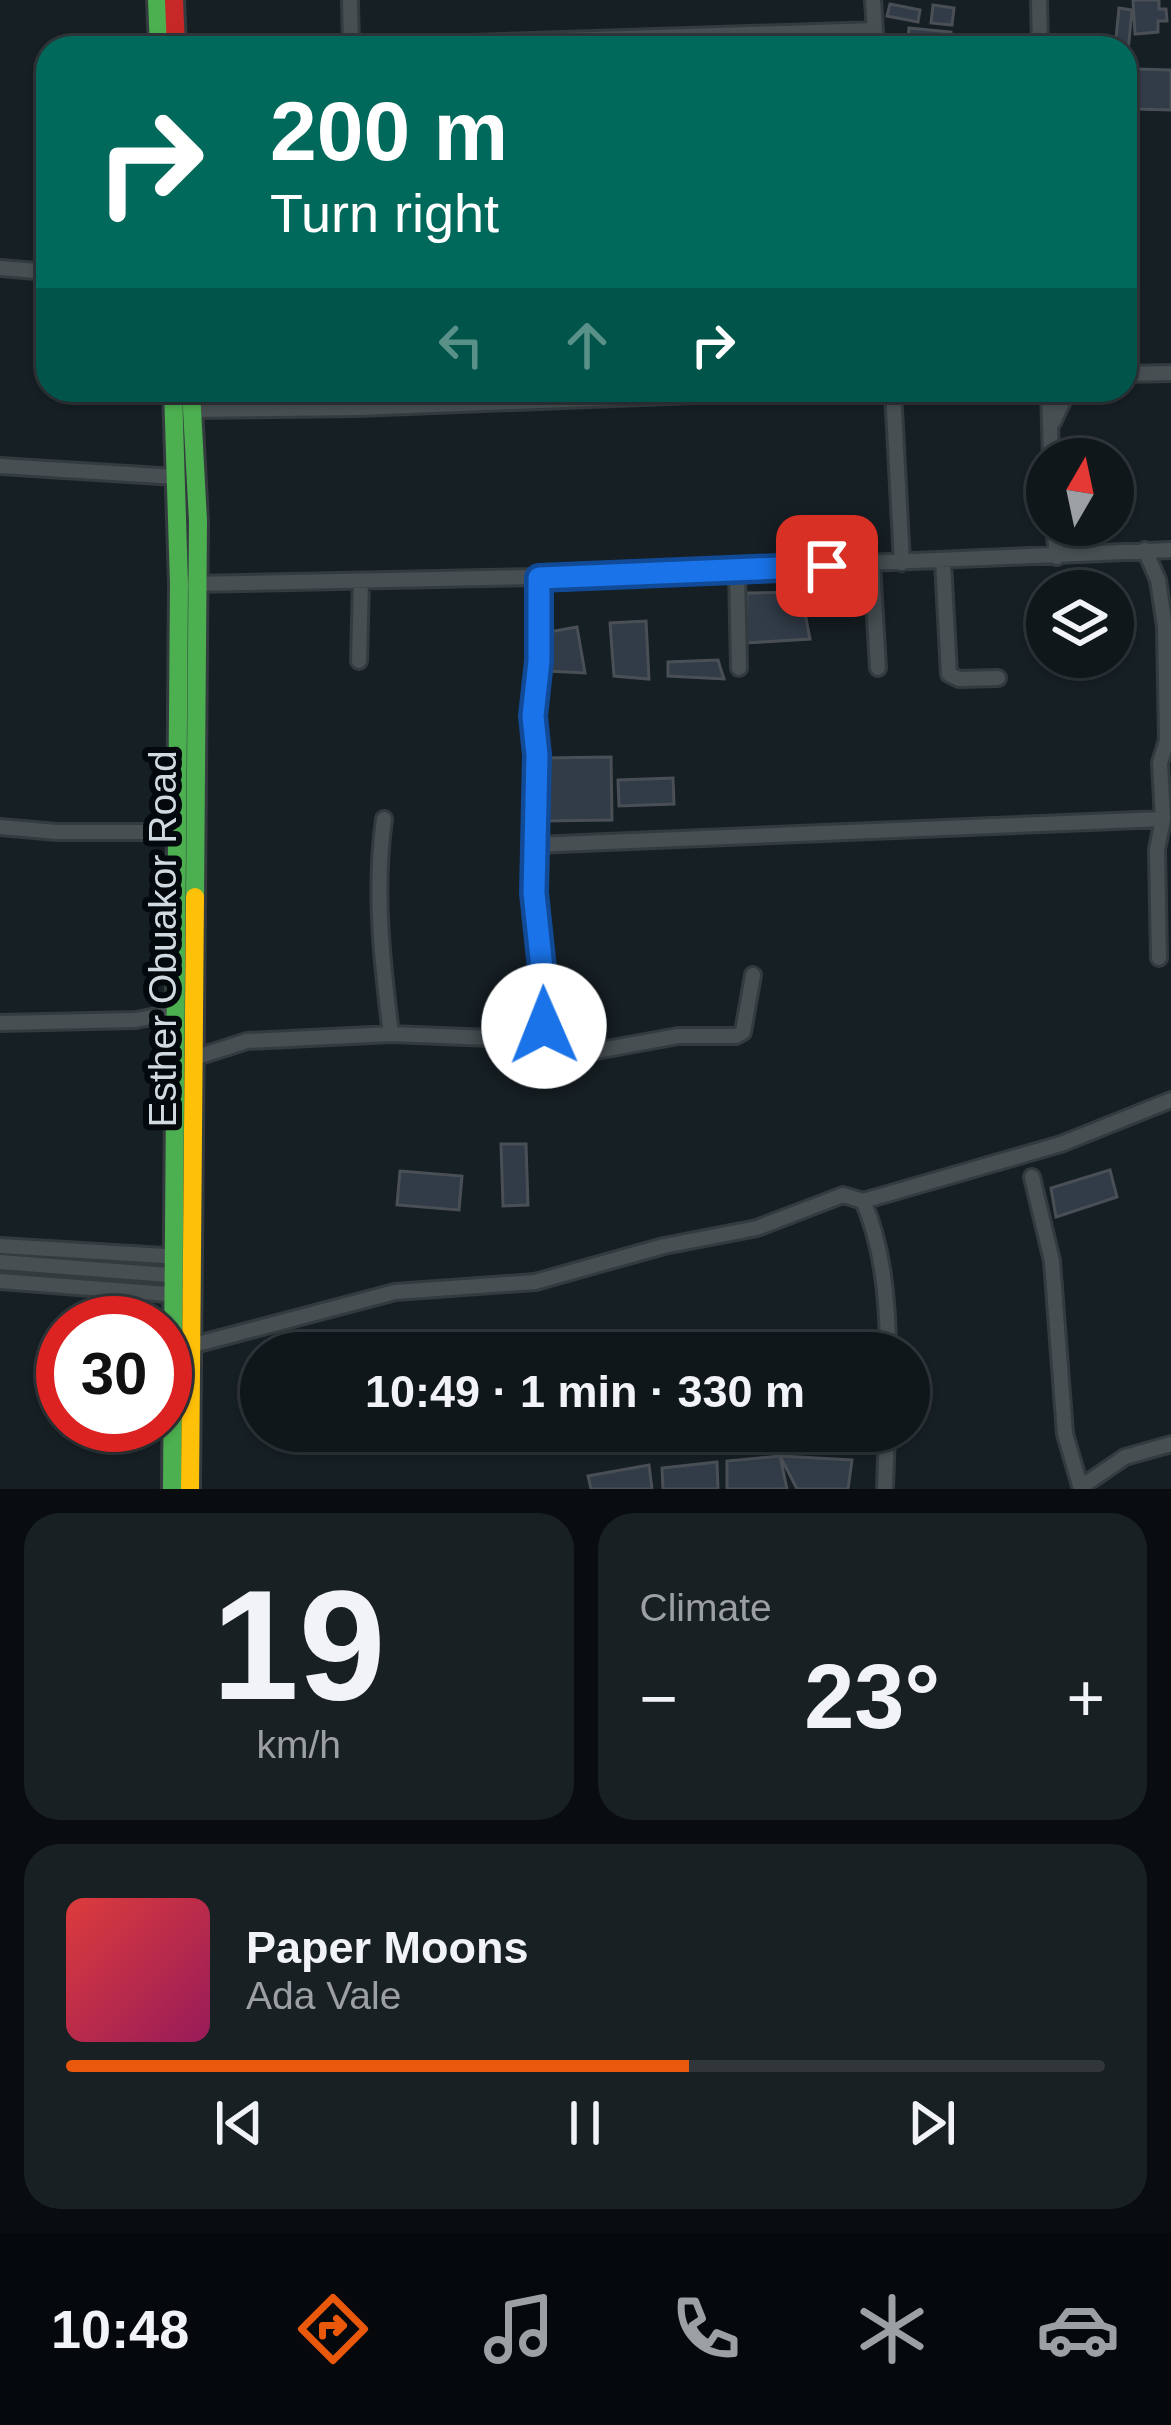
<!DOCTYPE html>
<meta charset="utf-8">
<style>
:root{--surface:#10171b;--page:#192024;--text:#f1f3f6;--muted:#9c9fa3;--line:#30363a;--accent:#ea580c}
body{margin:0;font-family:Helvetica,sans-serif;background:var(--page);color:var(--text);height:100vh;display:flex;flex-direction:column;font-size:45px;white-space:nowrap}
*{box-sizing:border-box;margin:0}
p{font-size:39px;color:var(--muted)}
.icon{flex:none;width:66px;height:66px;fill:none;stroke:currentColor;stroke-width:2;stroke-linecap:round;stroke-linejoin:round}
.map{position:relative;height:1489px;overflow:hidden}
.sheet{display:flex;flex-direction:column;gap:24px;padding:24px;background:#090d0f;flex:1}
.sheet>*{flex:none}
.top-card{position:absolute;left:36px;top:36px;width:1101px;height:366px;border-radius:36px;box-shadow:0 3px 9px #0004,0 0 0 3px var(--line);background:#00695c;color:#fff;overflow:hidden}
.needle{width:78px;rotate:9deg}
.tools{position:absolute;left:1026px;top:438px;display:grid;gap:24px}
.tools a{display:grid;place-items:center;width:108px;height:108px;border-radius:50%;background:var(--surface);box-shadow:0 3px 9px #0004,0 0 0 3px var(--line);font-size:60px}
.speed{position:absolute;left:36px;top:1296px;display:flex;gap:24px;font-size:60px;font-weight:700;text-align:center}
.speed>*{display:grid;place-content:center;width:156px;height:156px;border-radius:50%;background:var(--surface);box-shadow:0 3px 9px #0004,0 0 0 3px var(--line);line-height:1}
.speed .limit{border:18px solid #d22;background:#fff;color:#111}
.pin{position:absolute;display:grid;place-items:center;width:102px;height:102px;color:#fff;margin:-51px;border-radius:24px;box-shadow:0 6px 18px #0006}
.me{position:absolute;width:132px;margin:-66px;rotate:359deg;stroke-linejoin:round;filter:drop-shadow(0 0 9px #0008)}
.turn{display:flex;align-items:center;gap:42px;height:252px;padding:0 36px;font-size:54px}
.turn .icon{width:156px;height:156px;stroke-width:2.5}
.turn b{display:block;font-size:84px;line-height:102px}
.lanes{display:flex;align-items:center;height:114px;padding:0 36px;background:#0003;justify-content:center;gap:60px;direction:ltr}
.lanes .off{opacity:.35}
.big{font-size:90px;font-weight:800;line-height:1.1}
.sheet .widget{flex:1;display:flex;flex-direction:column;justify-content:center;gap:18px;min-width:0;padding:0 42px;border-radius:36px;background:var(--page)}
.sheet .dial{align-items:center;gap:0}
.dial b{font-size:156px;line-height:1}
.song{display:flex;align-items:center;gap:36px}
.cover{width:144px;height:144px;border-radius:18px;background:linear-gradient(135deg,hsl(0 70% 55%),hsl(330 70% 35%))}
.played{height:12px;border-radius:6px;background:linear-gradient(90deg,var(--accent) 60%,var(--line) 60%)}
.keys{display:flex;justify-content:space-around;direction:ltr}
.heat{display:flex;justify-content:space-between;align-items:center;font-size:66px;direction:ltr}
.sheet .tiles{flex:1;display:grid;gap:24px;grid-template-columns:1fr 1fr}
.widget:last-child{grid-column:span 2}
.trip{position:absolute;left:240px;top:1332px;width:690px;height:120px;border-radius:60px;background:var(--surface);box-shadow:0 3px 9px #0004,0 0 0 3px var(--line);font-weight:800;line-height:120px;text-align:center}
.menu{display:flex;height:192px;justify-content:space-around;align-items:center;background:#06090b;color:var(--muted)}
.menu .icon{width:84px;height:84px}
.menu .active{color:var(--accent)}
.menu b{font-size:54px;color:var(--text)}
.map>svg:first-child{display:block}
.building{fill:#313c48;stroke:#494f55;stroke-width:3}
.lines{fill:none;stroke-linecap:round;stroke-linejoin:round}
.street-casing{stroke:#343b3f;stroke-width:20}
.fast-casing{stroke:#343b3f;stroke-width:24}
.slow-casing{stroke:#343b3f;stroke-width:24}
.jam-casing{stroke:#343b3f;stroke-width:24}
.street{stroke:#474f53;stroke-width:14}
.fast{stroke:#4caf50;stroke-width:18}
.slow{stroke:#ffc107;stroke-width:18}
.jam{stroke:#c62828;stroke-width:18}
.route-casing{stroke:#114b97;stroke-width:30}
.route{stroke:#1a73e8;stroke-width:21}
.labels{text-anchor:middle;stroke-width:12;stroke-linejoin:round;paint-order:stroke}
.street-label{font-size:39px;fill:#d0dae0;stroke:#04090d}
</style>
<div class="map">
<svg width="1171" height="1489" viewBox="0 0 1171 1489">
<rect width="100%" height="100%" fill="#161f24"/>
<path class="building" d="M 1133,0 L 1159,0 L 1159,9 L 1166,9 L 1167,21 L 1158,21 L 1158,32 L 1135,34 Z
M 890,4 L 920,10 L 918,22 L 887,16 Z
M 933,5 L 954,8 L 952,25 L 931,23 Z
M 1119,8 L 1132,10 L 1127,62 L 1125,48 L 1115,48 Z
M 909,28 L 951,32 L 950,48 L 907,48 Z
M 1136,69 L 1171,70 L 1171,110 L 1135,109 Z
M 801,592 L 810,639 L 746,643 L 747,593 Z
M 646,621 L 649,679 L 614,676 L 610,623 Z
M 577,627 L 585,673 L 548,671 L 549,632 Z
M 718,660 L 724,679 L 668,676 L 668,662 Z
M 611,757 L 612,820 L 544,821 L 543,758 Z
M 673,778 L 674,804 L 619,806 L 618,780 Z
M 501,1144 L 526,1144 L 528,1205 L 503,1206 Z
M 1110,1170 L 1117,1197 L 1056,1217 L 1051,1188 Z
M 400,1171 L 462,1176 L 459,1210 L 397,1205 Z
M 780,1456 L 787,1489 L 727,1489 L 727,1461 Z
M 780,1456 L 852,1460 L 848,1489 L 797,1489 Z
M 717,1462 L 718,1489 L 663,1489 L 662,1468 Z
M 649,1465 L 652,1489 L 591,1489 L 588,1476 Z"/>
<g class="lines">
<g class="street-casing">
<path id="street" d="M 350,0 L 351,47
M 873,0 L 876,48
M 1039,0 L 1040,48
M 318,48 L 875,30
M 0,268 L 48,272
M 1125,374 L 1171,373
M 893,390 L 902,563
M 1049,390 L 1051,459
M 192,410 L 358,408 L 823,390
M 1053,422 L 1068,390
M 0,466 L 176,477
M 1054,525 L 1057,557
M 1145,550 L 1158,580 L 1165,627 L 1167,740 L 1160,763 L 1163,819 L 1157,849 L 1159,958
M 943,562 L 949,674 L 959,679 L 998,678
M 872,564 L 878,668
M 737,570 L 739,668
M 190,584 L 539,577 L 1171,550
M 359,661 L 361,581
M 384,819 C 374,891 382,962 391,1034
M 0,827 L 57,832 L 178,832
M 534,845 L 1163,819
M 0,1023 L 136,1020 L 177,1012
M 538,1040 L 546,1006 L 534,893 L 537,755 L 533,716 L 539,661 L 539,577
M 194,1058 L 247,1041 L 391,1034 L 538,1040 L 596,1051 L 678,1036 L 736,1036 L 743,1032 L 753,975
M 1032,1177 L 1052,1261 L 1065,1434 L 1081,1489
M 863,1201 L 1061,1144 L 1171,1100
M 0,1246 L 181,1257
M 0,1262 L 181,1276
M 0,1281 L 180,1295
M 190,1346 L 395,1292 L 535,1282 L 664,1246 L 757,1228 L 843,1195 L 863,1201 C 883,1246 888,1304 888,1353
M 1081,1487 L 1125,1457 L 1171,1444
M 885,1489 L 887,1431"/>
</g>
<g class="fast-casing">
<path id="fast" d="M 157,0 L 159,48
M 191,390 L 198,521 L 195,897
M 172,1489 L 179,584 L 173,390"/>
</g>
<g class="slow-casing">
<path id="slow" d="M 190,1489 L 195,897"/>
</g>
<g class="jam-casing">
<path id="jam" d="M 174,0 L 176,48"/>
</g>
<use href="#street" class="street"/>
<use href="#fast" class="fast"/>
<use href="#slow" class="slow"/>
<use href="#jam" class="jam"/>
</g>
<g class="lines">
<g class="route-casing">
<path id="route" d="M 544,1026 L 546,1006 L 534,893 L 537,755 L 533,716 L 539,661 L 539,578 L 827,566"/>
</g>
<use href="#route" class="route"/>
</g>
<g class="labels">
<g class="street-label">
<text transform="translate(162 939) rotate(-90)" y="14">Esther Obuakor Road</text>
</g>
</g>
</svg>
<div class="tools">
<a><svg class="needle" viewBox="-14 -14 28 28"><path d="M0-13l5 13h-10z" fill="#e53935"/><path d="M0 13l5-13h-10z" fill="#9c9fa3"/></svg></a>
<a><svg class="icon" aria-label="layers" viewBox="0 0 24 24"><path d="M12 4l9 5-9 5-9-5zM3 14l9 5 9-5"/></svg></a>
</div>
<div class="speed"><div class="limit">30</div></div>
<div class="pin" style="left:827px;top:566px;background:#d93025"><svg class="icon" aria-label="arrive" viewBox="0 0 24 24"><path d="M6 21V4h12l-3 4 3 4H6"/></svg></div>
<svg class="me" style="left:544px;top:1026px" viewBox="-20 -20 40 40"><circle r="19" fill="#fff"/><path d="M0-13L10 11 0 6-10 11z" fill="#1a73e8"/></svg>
<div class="trip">10:49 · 1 min · 330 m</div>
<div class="top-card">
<div class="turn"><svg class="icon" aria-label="right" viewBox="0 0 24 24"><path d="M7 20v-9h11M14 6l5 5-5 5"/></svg><div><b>200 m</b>Turn right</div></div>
<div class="lanes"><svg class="icon off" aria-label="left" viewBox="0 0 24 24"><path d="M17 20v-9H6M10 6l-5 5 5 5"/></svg><svg class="icon off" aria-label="ahead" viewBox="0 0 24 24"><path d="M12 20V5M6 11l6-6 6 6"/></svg><svg class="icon" aria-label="right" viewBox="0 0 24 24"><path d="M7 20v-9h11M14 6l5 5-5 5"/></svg></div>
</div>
</div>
<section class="sheet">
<div class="tiles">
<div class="widget dial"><b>19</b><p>km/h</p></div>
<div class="widget"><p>Climate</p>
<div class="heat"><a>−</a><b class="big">23°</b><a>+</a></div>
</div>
<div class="widget">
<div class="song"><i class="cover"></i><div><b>Paper Moons</b><p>Ada Vale</p></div></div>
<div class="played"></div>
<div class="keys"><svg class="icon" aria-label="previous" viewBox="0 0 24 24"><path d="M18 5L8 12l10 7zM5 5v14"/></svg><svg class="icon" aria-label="pause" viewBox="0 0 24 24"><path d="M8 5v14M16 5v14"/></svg><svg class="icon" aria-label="next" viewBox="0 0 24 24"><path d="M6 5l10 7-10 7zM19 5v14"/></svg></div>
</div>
</div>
</section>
<nav class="menu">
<b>10:48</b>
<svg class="icon active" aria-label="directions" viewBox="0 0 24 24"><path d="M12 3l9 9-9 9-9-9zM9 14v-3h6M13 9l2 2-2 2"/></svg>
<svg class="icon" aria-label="music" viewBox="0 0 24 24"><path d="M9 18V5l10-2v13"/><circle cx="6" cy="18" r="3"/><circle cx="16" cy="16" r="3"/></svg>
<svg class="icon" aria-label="phone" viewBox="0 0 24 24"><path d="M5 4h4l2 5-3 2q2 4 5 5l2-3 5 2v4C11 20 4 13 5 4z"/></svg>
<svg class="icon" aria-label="climate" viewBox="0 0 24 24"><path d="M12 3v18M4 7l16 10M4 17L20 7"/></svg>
<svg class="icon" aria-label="car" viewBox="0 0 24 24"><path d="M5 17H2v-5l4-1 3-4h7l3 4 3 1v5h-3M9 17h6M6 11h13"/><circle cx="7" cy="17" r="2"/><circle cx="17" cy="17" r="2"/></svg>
</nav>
